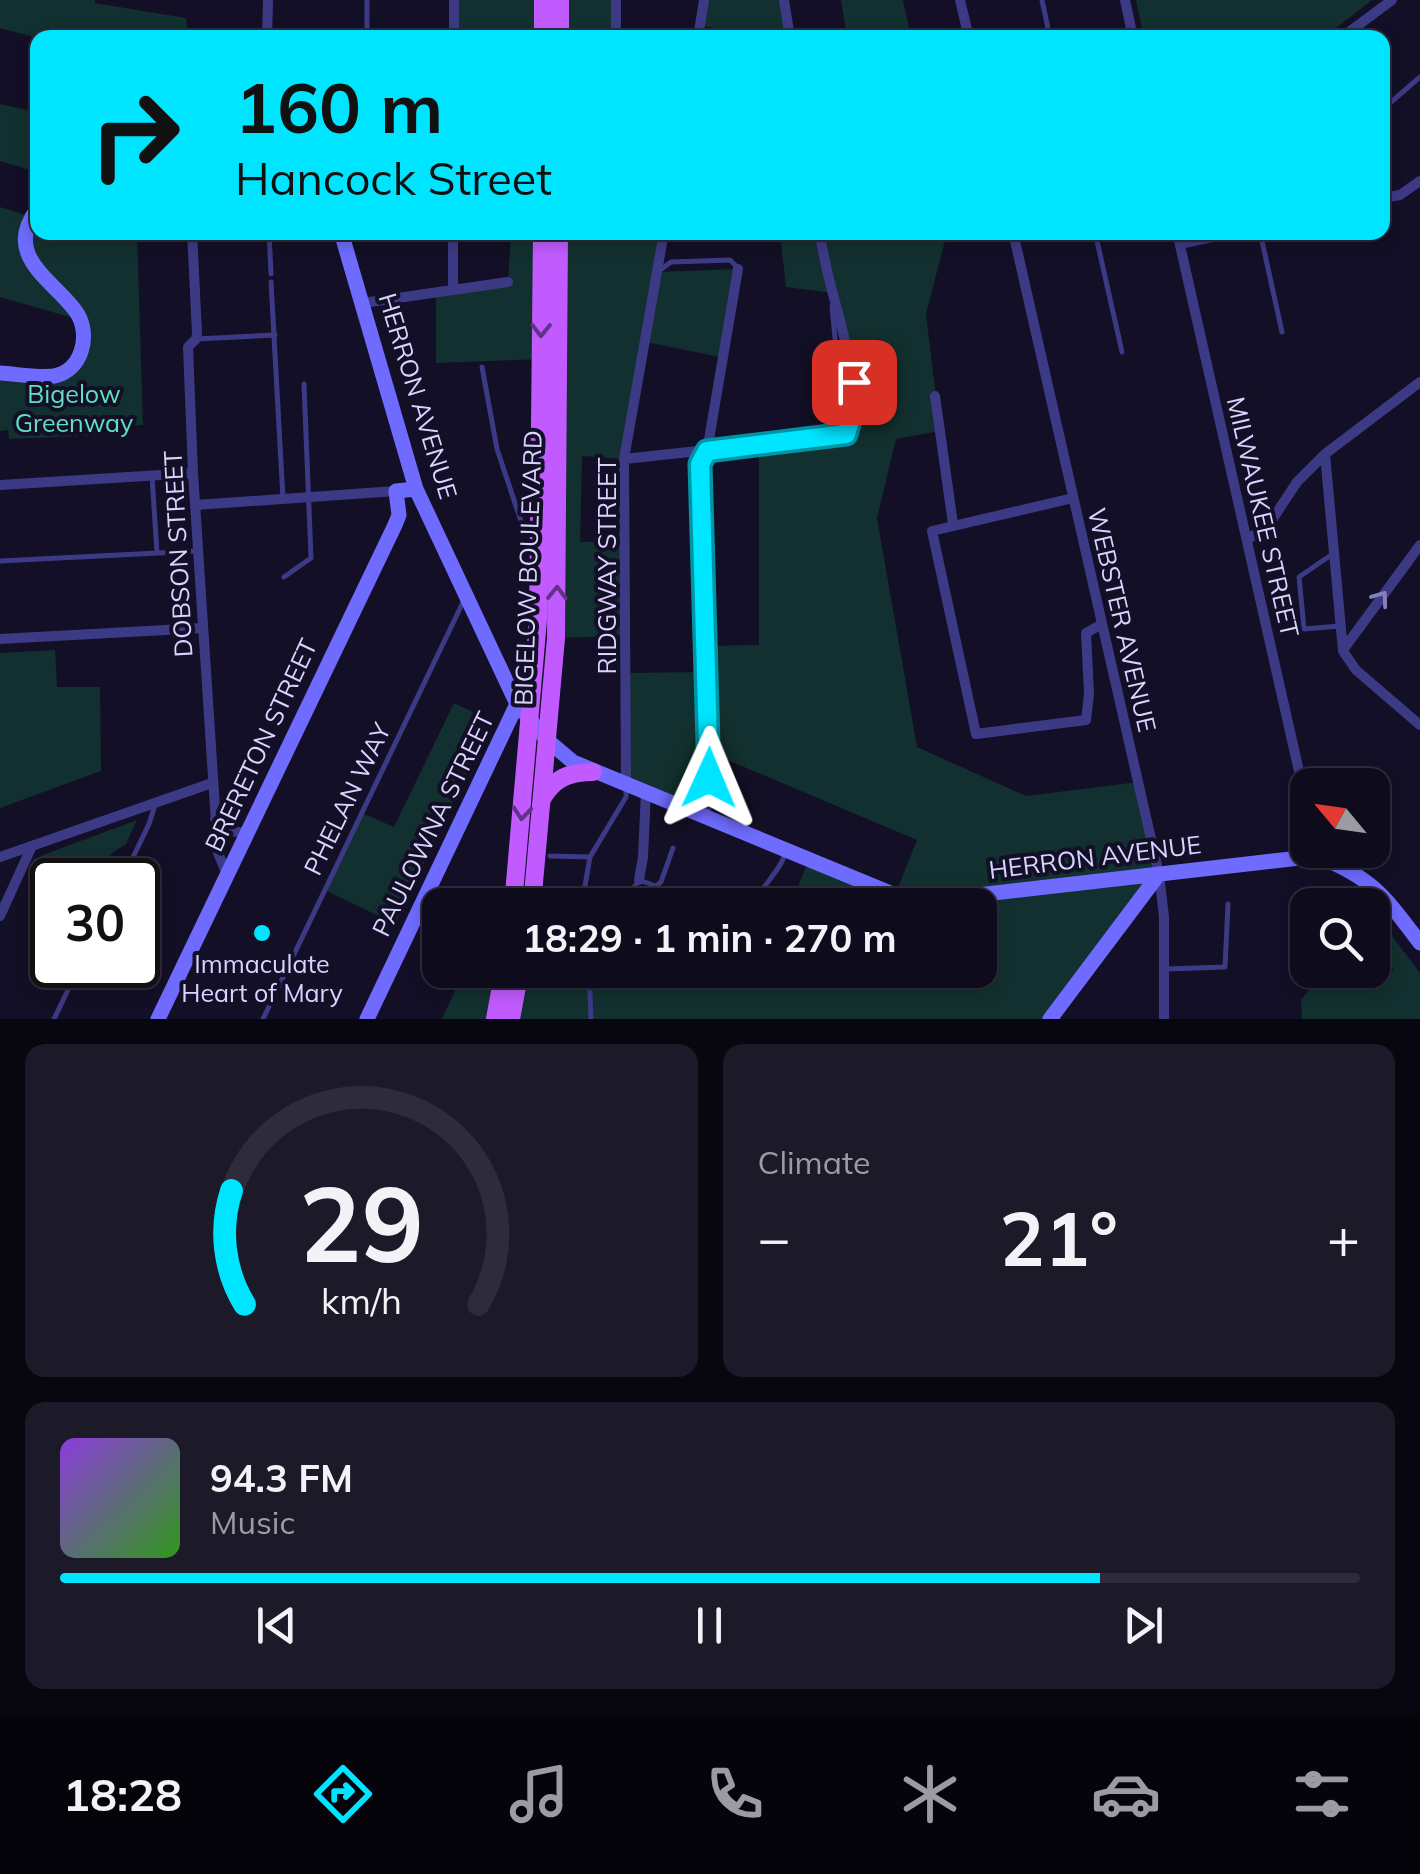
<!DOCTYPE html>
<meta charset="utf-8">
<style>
:root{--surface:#0e0b1c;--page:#1c1929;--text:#f1f3f6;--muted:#9b9ba3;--line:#2e2b3b;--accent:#00e5ff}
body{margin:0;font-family:Mulish,sans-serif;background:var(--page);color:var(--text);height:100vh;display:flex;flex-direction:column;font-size:38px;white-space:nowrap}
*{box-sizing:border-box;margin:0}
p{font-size:32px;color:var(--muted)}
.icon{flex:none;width:55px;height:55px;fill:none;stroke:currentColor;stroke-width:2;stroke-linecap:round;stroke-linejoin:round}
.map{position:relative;height:1019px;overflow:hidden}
.panel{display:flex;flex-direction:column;gap:25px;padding:25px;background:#08060f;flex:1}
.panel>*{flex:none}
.banner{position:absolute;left:30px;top:30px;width:1360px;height:210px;border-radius:20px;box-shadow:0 5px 15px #0003,0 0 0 2px var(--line);background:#00e5ff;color:#111;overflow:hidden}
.needle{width:65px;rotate:299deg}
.tools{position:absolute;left:1290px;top:768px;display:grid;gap:20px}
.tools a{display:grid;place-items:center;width:100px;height:100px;border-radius:20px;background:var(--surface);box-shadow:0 5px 15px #0003,0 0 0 2px var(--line);font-size:50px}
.speed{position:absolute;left:30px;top:858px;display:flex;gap:20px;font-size:50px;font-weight:700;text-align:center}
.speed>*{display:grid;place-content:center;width:130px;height:130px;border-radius:50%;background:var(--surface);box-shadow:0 5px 15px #0003,0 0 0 2px var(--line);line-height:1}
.speed .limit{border:5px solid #111;border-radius:15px;background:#fff;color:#111}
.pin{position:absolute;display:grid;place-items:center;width:85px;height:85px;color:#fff;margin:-42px;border-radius:20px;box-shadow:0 5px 15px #0006}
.me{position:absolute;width:110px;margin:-55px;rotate:1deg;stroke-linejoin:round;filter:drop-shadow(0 0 8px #0008)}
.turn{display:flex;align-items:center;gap:35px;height:210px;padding:0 40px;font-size:45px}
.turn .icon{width:130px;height:130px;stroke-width:2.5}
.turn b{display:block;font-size:70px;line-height:85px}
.big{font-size:75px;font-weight:700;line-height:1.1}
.panel .card{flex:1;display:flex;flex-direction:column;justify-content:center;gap:15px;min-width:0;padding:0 35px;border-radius:20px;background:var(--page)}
.panel .dial{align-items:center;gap:0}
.dial svg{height:260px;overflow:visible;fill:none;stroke:var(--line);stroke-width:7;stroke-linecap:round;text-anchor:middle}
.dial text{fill:var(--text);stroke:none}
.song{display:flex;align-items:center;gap:30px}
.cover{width:120px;height:120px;border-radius:15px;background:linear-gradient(135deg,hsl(270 70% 55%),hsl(110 70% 35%))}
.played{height:10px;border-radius:5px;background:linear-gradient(90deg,var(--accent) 80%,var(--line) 80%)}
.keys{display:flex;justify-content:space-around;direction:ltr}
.heat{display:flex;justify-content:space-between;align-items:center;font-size:55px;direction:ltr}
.panel .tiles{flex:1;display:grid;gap:25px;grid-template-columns:1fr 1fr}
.card:last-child{grid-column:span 2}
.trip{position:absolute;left:422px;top:888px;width:575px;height:100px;border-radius:20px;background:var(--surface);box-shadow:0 5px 15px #0003,0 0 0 2px var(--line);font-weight:700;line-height:100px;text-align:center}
.tabs{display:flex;height:160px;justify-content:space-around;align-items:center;background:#06040b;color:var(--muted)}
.tabs .icon{width:70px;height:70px}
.tabs .selected{color:var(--accent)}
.tabs b{font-size:45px;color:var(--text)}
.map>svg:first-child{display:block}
.green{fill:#12302f}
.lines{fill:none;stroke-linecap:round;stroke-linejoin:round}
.lane{stroke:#3d3a85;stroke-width:5}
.street{stroke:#3d3a85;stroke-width:10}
.secondary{stroke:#6f6bff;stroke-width:15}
.primary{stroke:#c25bff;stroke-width:18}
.oneway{stroke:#623188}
.oneway2{stroke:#837fbc}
.route-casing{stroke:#0095a6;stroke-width:25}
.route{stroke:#00e5ff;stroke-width:18}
.poi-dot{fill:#00e5ff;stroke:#130f26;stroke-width:4}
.labels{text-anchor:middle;stroke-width:8;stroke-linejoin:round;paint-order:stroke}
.park-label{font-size:25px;fill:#5fe0c0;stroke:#130f26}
.street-label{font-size:25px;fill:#d9d4ff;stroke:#130f26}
.poi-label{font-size:25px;fill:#d9d4ff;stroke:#130f26}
</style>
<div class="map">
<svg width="1420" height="1019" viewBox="0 0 1420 1019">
<rect width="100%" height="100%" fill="#130f26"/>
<path class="green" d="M 0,0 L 95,0 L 95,3 L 186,18 L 188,33 L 267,31 L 267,37 L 37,38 L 0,28 Z
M 454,0 L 543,0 L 543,33 L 454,38 Z
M 560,0 L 616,0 L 616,37 L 560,38 Z
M 704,0 L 787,0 L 792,37 L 756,37 L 700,25 Z
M 841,0 L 903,0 L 911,37 L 847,37 Z
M 1136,0 L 1372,0 L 1331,32 L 1309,37 L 1144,38 Z
M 0,104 L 37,112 L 37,172 L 0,161 Z
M 0,207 L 29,216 L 37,208 L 38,232 L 137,233 L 143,425 L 103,427 L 103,435 L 9,439 L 8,430 L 0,431 L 0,373 L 41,376 L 76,362 L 80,320 L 0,297 Z
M 511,233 L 542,233 L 541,359 L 436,363 L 436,292 L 508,282 Z
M 559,233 L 664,233 L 658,272 L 738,269 L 725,358 L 646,342 L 624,459 L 582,456 L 580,542 L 626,542 L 627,636 L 556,638 Z
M 780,233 L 947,233 L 926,314 L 940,431 L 896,439 L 877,518 L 917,747 L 1026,796 L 1138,782 L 1159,874 L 1050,1019 L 511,1019 L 520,970 L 735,970 L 757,979 L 761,970 L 980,970 L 980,905 L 790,905 L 809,860 L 895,895 L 917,840 L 711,753 L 706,817 L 626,783 L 627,673 L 706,672 L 705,646 L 759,645 L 759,444 L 845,435 L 853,411 L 832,293 L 786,287 Z
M 55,650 L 57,687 L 100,687 L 101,771 L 0,808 L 0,653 Z
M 454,703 L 492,721 L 395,924 L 325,890 L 362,813 L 394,827 Z
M 137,820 L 126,844 L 112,853 L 98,880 L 40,856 Z
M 1383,924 L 1420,973 L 1420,1019 L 1302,1019 L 1301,1000 L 1325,970 L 1372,970 L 1373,964 L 1385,978 L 1393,970 L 1377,933 Z
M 464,971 L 501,987 L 495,1019 L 442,1019 Z"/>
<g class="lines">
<path class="lane" d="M 1042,0 L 1050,38
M 367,38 L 367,0
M 1382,110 L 1420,77
M 269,232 L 271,274
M 1095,232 L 1122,352
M 1260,232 L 1282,332
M 659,271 L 671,262 L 730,260 L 737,267
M 271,282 L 283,499
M 832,306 L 840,391
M 196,339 L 275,335
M 482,367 L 497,449 L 523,527 L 533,536
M 152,476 L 157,553
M 1334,553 L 1299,577 L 1304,629 L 1340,626
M 0,561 L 198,551
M 284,577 L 311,558 L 304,384
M 550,856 L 590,857
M 122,880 L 149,824 L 155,805
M 585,886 L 590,857 L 626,797 L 626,786
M 622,905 L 639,880 L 656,886 L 661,882 L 673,848
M 752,905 C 760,889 783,867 785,853
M 1166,969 L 1225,967 L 1228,904
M 589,970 L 591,1019
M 54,1019 L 80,965
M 263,1019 L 465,598"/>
<path class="street" d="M 784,0 L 790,38
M 960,0 L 969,38
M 1125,0 L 1133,38
M 267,38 L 268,0
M 454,38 L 454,0
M 616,38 L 616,0
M 698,38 L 704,0
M 1341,38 L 1392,0
M 1382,198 L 1400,195 L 1420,181
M 192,232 L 197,333 L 196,339 L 188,347 L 193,473 L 218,853 L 227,874
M 453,232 L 453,290
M 1013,232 L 1159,874 L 1164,917 L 1164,1019
M 1177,232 L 1308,811
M 1180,244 L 1235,232
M 363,303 L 508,282
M 1420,382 L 1325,454 L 1343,651 L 1356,670 L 1420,725
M 935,396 L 953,524
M 624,459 L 846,435 C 867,368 827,300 820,232
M 0,485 L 193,473
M 1073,498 L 932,531 L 976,734 L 1086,720 L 1089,694 L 1086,633 L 1102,624
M 196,505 L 396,491
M 1248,539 L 1268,526 L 1297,482 L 1325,454
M 0,639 L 202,628
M 1343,650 L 1420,545
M 626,783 L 624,459 L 664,232
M 706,817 L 710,742 L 700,464 L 707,451 L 738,269
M 215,819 C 225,828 236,836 248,830
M 0,857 L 212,783
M 639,880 L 643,857 L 646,791
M 0,916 L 32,846"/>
<path class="secondary" d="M 341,232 L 416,489 L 517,704 L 547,740 L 573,762 L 895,895 L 925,901 L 1317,856 C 1373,878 1385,897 1420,943
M 0,373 C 17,374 37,378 54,376 C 82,371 91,335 77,313 C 57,282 0,257 38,208
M 158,1019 L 395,525 L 399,515 L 396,491 L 416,489
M 367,1019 L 517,704
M 1050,1019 L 1159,874"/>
<path class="primary" d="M 543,38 L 543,0
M 560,38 L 560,0
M 542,799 C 554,778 569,772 593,772
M 513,905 L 538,620 L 542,232
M 532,905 L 556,638 L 559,232
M 495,1019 L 504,970
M 511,1019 L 520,970"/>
</g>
<defs><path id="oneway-chevron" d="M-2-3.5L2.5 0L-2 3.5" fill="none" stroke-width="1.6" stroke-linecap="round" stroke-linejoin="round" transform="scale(2.5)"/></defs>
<g class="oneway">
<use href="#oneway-chevron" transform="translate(541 330) rotate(91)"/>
<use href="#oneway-chevron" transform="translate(557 593) rotate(-89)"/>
<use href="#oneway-chevron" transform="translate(522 813) rotate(95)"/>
</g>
<use class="oneway2" href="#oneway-chevron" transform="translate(1381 598) rotate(-54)"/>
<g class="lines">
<g class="route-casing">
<path id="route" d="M 709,778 L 700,464 L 707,451 L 846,434 L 853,411 L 854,382"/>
</g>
<use href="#route" class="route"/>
</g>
<circle class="poi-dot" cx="262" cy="933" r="10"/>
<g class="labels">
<g class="park-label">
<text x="74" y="403">Bigelow<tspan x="74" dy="29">Greenway</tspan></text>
</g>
<g class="street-label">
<text transform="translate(418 396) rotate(73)" y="9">HERRON AVENUE</text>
<text transform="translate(1263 517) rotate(77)" y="9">MILWAUKEE STREET</text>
<text transform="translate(178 554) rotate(-93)" y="9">DOBSON STREET</text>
<text transform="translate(607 566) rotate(-90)" y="9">RIDGWAY STREET</text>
<text transform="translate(528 568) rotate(-88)" y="9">BIGELOW BOULEVARD</text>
<text transform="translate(1122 620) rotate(77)" y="9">WEBSTER AVENUE</text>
<text transform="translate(261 745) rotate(-65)" y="9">BRERETON STREET</text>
<text transform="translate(347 799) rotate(-64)" y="9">PHELAN WAY</text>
<text transform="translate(433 824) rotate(-64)" y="9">PAULOWNA STREET</text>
<text transform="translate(1095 857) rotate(-7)" y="9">HERRON AVENUE</text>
</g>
<g class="poi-label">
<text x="262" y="973">Immaculate<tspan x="262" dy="29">Heart of Mary</tspan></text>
</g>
</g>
</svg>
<div class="tools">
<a><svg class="needle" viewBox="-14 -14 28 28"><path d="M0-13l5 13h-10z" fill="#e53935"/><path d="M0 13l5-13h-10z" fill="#9b9ba3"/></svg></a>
<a><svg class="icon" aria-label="search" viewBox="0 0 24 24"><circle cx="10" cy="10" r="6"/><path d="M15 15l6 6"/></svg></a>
</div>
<div class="speed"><div class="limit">30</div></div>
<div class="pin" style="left:854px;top:382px;background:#d93025"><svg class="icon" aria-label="arrive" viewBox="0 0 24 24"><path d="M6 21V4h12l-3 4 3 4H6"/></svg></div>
<svg class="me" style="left:709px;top:778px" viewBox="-20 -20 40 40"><path d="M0-17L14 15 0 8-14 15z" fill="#00e5ff" stroke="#fff" stroke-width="4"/></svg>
<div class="trip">18:29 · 1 min · 270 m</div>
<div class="banner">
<div class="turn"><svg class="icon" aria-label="right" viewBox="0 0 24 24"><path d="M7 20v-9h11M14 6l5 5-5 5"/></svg><div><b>160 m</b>Hancock Street</div></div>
</div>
</div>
<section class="panel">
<div class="tiles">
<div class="card dial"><svg viewBox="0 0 100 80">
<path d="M14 69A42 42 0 1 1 86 69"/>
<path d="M14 69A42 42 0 0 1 10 34" stroke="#00e5ff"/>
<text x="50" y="56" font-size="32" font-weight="700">29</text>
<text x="50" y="72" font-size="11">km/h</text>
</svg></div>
<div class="card"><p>Climate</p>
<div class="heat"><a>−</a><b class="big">21°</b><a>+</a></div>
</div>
<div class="card">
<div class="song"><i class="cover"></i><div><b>94.3 FM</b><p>Music</p></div></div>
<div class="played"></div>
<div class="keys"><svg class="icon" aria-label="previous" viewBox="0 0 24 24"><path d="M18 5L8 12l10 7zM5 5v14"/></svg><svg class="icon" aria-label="pause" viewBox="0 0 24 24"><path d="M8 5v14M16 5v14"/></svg><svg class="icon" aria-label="next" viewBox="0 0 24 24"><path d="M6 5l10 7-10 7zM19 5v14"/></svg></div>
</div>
</div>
</section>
<nav class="tabs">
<b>18:28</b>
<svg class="icon selected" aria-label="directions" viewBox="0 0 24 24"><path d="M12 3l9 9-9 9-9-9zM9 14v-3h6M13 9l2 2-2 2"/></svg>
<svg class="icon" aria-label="music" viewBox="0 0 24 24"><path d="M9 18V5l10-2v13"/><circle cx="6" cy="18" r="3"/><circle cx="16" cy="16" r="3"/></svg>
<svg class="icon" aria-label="phone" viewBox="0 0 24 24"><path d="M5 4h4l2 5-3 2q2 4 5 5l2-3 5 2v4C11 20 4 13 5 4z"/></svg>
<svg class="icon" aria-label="climate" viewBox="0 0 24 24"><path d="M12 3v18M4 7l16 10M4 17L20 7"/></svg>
<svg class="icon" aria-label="car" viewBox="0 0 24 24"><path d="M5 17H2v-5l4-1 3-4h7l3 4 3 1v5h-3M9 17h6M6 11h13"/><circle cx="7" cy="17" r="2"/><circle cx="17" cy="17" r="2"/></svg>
<svg class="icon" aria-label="filters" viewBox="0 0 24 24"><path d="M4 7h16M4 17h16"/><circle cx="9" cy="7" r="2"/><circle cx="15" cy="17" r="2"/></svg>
</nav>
